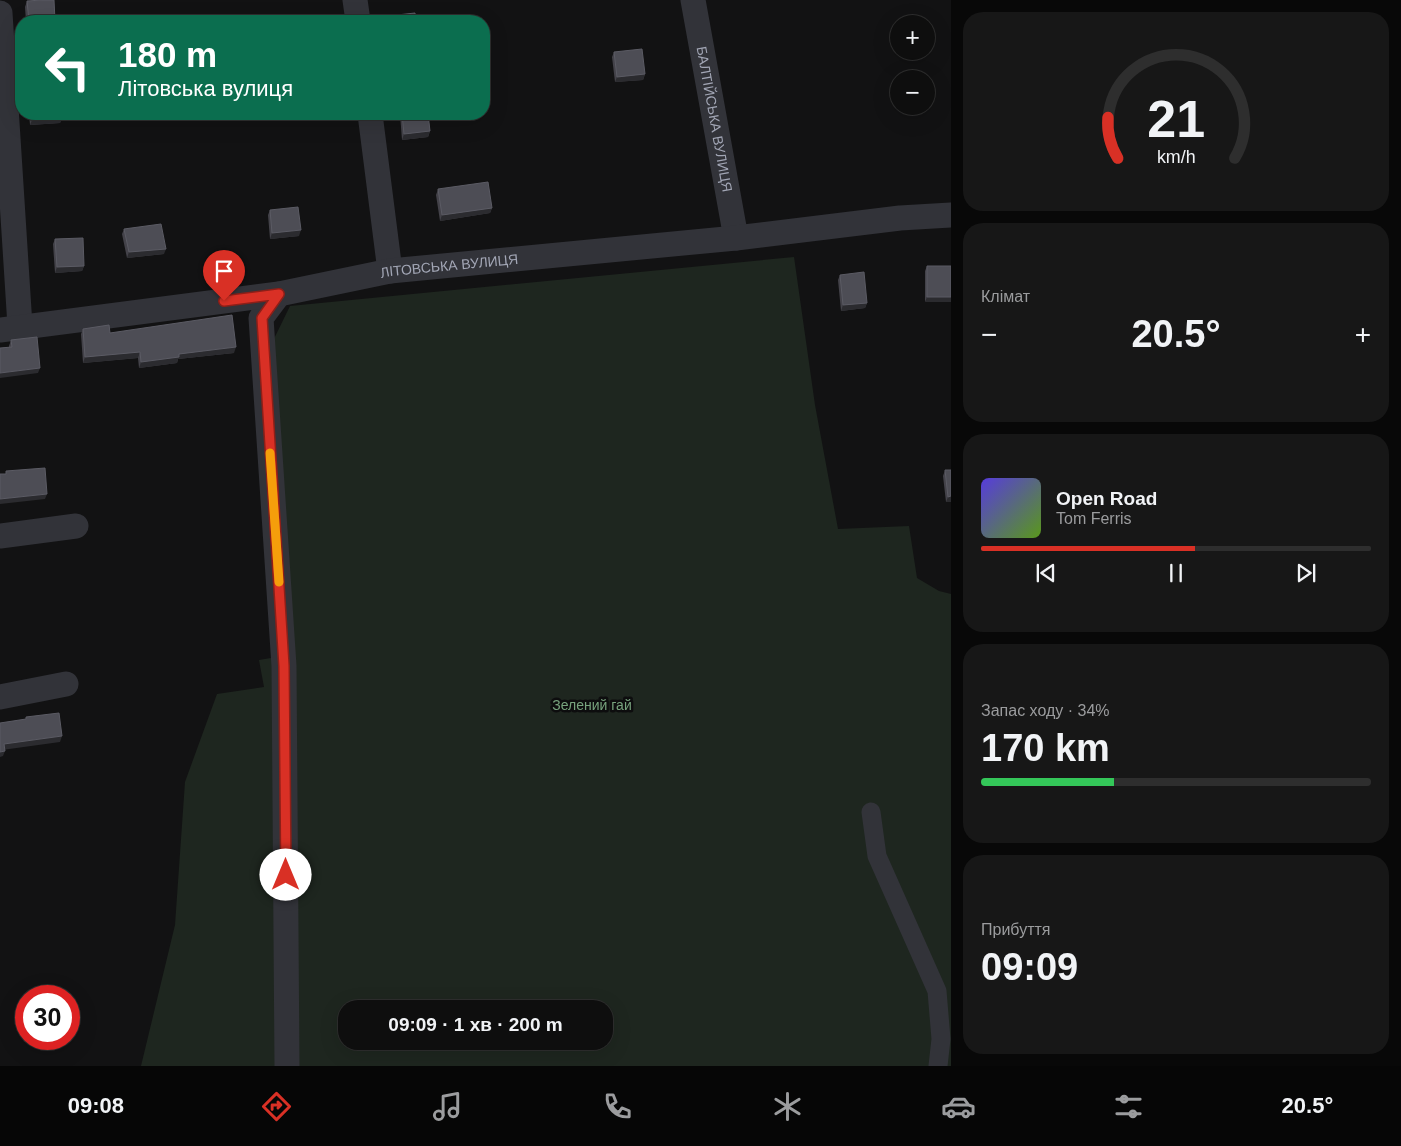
<!DOCTYPE html>
<html lang="uk">
<meta charset="utf-8">
<style>
:root{--surface:#0e0e0e;--page:#171717;--text:#f1f3f6;--muted:#9b9c9e;--line:#2e2e2e;--accent:#d93025}
body{margin:0;font-family:Helvetica,sans-serif;background:var(--page);color:var(--text);height:100vh;display:flex;flex-direction:column;font-size:19px;white-space:nowrap}
*{box-sizing:border-box;margin:0}
p{font-size:16px;color:var(--muted)}
.icon{flex:none;width:28px;height:28px;fill:none;stroke:currentColor;stroke-width:2;stroke-linecap:round;stroke-linejoin:round}
.map{position:relative;flex:1;overflow:hidden}
.side{display:flex;flex-direction:column;gap:12px;padding:12px;background:#080808;width:450px}
.side>*{flex:none}
.guide{position:absolute;left:15px;top:15px;width:475px;height:105px;border-radius:20px;box-shadow:0 5px 20px #0002,0 0 0 1px var(--line);background:#0b6e4f;color:#fff;overflow:hidden}
.fabs{position:absolute;left:890px;top:15px;display:grid;gap:10px}
.fabs a{display:grid;place-items:center;width:45px;height:45px;border-radius:50%;background:var(--surface);box-shadow:0 5px 20px #0002,0 0 0 1px var(--line);font-size:25px}
.speed{position:absolute;left:15px;top:985px;display:flex;gap:10px;font-size:25px;font-weight:700;text-align:center}
.speed>*{display:grid;place-content:center;width:65px;height:65px;border-radius:50%;background:var(--surface);box-shadow:0 5px 20px #0002,0 0 0 1px var(--line);line-height:1}
.speed .limit{border:8px solid #d22;background:#fff;color:#111}
.pin{position:absolute;display:grid;place-items:center;width:42px;height:42px;color:#fff;margin:-51px -21px;border-radius:50% 50% 50% 0;rotate:-45deg;box-shadow:0 0 5px #0007}
.pin .icon{rotate:45deg}
.me{position:absolute;width:55px;margin:-28px;rotate:0deg;stroke-linejoin:round;filter:drop-shadow(0 0 4px #0008)}
.turn{display:flex;align-items:center;gap:18px;height:105px;padding:0 20px;font-size:22px}
.turn .icon{width:65px;height:65px;stroke-width:2.5}
.turn b{display:block;font-size:35px;line-height:42px}
.big{font-size:38px;font-weight:800;line-height:1.1}
.side .widget{flex:1;display:flex;flex-direction:column;justify-content:center;gap:8px;min-width:0;padding:0 18px;border-radius:20px;background:var(--page)}
.side .dial{align-items:center;gap:0}
.dial svg{height:130px;overflow:visible;fill:none;stroke:var(--line);stroke-width:7;stroke-linecap:round;text-anchor:middle}
.dial text{fill:var(--text);stroke:none}
.song{display:flex;align-items:center;gap:15px}
.cover{width:60px;height:60px;border-radius:8px;background:linear-gradient(135deg,hsl(250 70% 55%),hsl(90 70% 35%))}
.played{height:5px;border-radius:2px;background:linear-gradient(90deg,var(--accent) 55%,var(--line) 55%)}
.keys{display:flex;justify-content:space-around;direction:ltr}
.heat{display:flex;justify-content:space-between;align-items:center;font-size:28px;direction:ltr}
.charge{height:8px;border-radius:4px;background:linear-gradient(90deg,#34c759 34%,var(--line) 0)}
.trip{position:absolute;left:338px;top:1000px;width:275px;height:50px;border-radius:20px;background:var(--surface);box-shadow:0 5px 20px #0002,0 0 0 1px var(--line);font-weight:800;line-height:50px;text-align:center}
.dock{display:flex;height:80px;justify-content:space-around;align-items:center;background:#060606;color:var(--muted)}
.dock .icon{width:35px;height:35px}
.dock .current{color:var(--accent)}
.dock b{font-size:22px;color:var(--text)}
main{display:flex;flex:1;min-height:0}
.map>svg:first-child{display:block}
.green{fill:#1e261f;fill-rule:evenodd}
.lines{fill:none;stroke-linecap:round;stroke-linejoin:round}
.pedestrian{stroke:#323339;stroke-width:19}
.minor{stroke:#323339;stroke-width:25}
.wall{fill:#434249}
.shaded-wall{fill:#2b2b2f}
.building{fill:#4d4d55;stroke:#5b5b64}
.route-casing{stroke:#8d1f18;stroke-width:12}
.route{stroke:#d93025;stroke-width:9}
.slow{stroke:#f59e0b;stroke-width:9}
.labels{text-anchor:middle;stroke-width:5;stroke-linejoin:round;paint-order:stroke}
.street-label{font-size:14px;fill:#a2a6b5;stroke:#0d0d0e}
.park-label{font-size:14px;fill:#77a27d;stroke:#0d0d0e}
</style>
<main>
<div class="map">
<svg width="951" height="1066" viewBox="0 0 951 1066">
<rect width="100%" height="100%" fill="#121213"/>
<path class="green" d="M 794,257 L 815,405 L 838,529 L 909,526 L 917,578 L 939,591 L 951,594 L 951,1066 L 141,1066 L 175,925 L 185,782 L 217,694 L 264,687 L 259,660 L 294,654 L 270,347 L 290,306 ZM 346,1009 L 604,1009 L 604,1041 L 346,1041 Z"/>
<g class="lines">
<path class="pedestrian" d="M 871,812 L 877,856 L 937,991 L 941,1039 L 938,1066"/>
<g class="minor">
<path d="M 355,0 L 358,21"/>
<path id="s1" d="M 693,0 L 736,238"/>
<path d="M 0,13 L 20,326"/>
<path d="M 370,114 L 390,271"/>
<path d="M 279,294 L 261,318 L 284,666 L 287,1066"/>
<path id="s2" d="M 0,330 L 279,294 L 390,271 L 736,238 L 900,218 L 951,215"/>
<path d="M 0,536 L 76,526"/>
<path d="M 0,697 L 66,684"/>
</g>
</g>
<path class="wall" d="M 27,1 L 55,21 L 26,21 L 25,7 Z
M 614,52 L 645,74 L 643,80 L 615,82 L 612,57 Z
M 29,114 L 62,114 L 62,118 L 60,123 L 30,125 Z
M 400,114 L 428,114 L 430,131 L 428,137 L 402,140 Z
M 438,189 L 492,208 L 490,213 L 440,221 L 436,195 Z
M 270,210 L 299,236 L 270,239 L 268,215 Z
M 124,229 L 164,254 L 127,258 L 122,234 Z
M 55,239 L 84,266 L 82,271 L 55,273 L 53,244 Z
M 927,266 L 951,266 L 925,302 L 925,271 Z
M 840,275 L 867,303 L 865,308 L 841,311 L 838,280 Z
M 83,329 L 110,333 L 234,353 L 178,359 L 177,363 L 139,368 L 138,358 L 83,363 L 81,334 Z
M 11,340 L 38,373 L 9,348 L 9,346 Z
M 945,470 L 951,502 L 946,502 L 943,476 Z"/>
<path class="shaded-wall" d="M 645,74 L 643,80 L 615,82 L 617,77 Z
M 62,118 L 60,123 L 30,125 L 32,120 Z
M 430,131 L 428,137 L 402,140 L 404,134 Z
M 492,208 L 490,213 L 440,221 L 442,215 Z
M 301,230 L 299,236 L 270,239 L 272,233 Z
M 166,249 L 164,254 L 127,258 L 129,252 Z
M 84,266 L 82,271 L 55,273 L 57,267 Z
M 927,297 L 951,297 L 951,302 L 925,302 Z
M 867,303 L 865,308 L 841,311 L 843,305 Z
M 236,347 L 234,353 L 178,359 L 177,363 L 139,368 L 141,362 L 179,354 Z
M 140,352 L 138,358 L 83,363 L 85,357 Z
M 40,368 L 38,373 L 0,378 L 0,373 Z
M 47,494 L 45,499 L 0,504 L 0,499 Z
M 951,496 L 951,502 L 946,502 L 948,497 Z
M 62,736 L 60,742 L 2,750 L 4,744 Z
M 5,751 L 3,756 L 0,757 L 0,752 Z"/>
<path class="building" d="M 42,0 L 54,0 L 55,21 L 29,21 L 27,1 Z
M 415,13 L 416,21 L 388,21 L 388,16 Z
M 642,49 L 645,74 L 617,77 L 614,52 Z
M 31,114 L 62,114 L 62,118 L 32,120 Z
M 402,114 L 428,114 L 430,131 L 404,134 Z
M 488,182 L 492,208 L 442,215 L 438,189 Z
M 298,207 L 301,230 L 272,233 L 270,210 Z
M 161,224 L 166,249 L 129,252 L 124,229 Z
M 83,238 L 84,266 L 57,267 L 55,239 Z
M 927,266 L 951,266 L 951,297 L 927,297 Z
M 864,272 L 867,303 L 843,305 L 840,275 Z
M 232,315 L 236,347 L 179,354 L 179,357 L 141,362 L 140,352 L 85,357 L 83,329 L 109,325 L 110,333 Z
M 37,337 L 40,368 L 0,373 L 0,348 L 12,347 L 11,340 Z
M 45,468 L 47,494 L 0,499 L 0,474 L 6,474 L 6,471 Z
M 945,470 L 951,470 L 951,496 L 948,497 Z
M 59,713 L 62,736 L 4,744 L 5,751 L 0,752 L 0,723 L 26,719 L 26,717 Z"/>
<g class="lines">
<g class="route-casing">
<path id="route" d="M 224,301 L 279,294 L 262,318 L 284,666 L 286,875"/>
</g>
<use href="#route" class="route"/>
<path class="slow" d="M 270,453 L 279,582"/>
</g>
<g class="labels">
<g class="street-label">
<text dy="5" stroke="none"><textPath href="#s1" startOffset="121">БАЛТІЙСЬКА ВУЛИЦЯ</textPath></text>
<text dy="5" stroke="none"><textPath href="#s2" startOffset="454">ЛІТОВСЬКА ВУЛИЦЯ</textPath></text>
</g>
<g class="park-label">
<text x="592" y="710">Зелений гай</text>
</g>
</g>
</svg>
<div class="fabs">
<a>+</a>
<a>−</a>
</div>
<div class="speed"><div class="limit">30</div></div>
<div class="pin" style="left:224px;top:301px;background:#d93025"><svg class="icon" aria-label="arrive" viewBox="0 0 24 24"><path d="M6 21V4h12l-3 4 3 4H6"/></svg></div>
<svg class="me" style="left:286px;top:875px" viewBox="-20 -20 40 40"><circle r="19" fill="#fff"/><path d="M0-13L10 11 0 6-10 11z" fill="#d93025"/></svg>
<div class="trip">09:09 · 1 хв · 200 m</div>
<div class="guide">
<div class="turn"><svg class="icon" aria-label="left" viewBox="0 0 24 24"><path d="M17 20v-9H6M10 6l-5 5 5 5"/></svg><div><b>180 m</b>Літовська вулиця</div></div>
</div>
</div>
<section class="side">
<div class="widget dial"><svg viewBox="0 0 100 80">
<path d="M14 69A42 42 0 1 1 86 69"/>
<path d="M14 69A42 42 0 0 1 8 44" stroke="#d93025"/>
<text x="50" y="56" font-size="32" font-weight="700">21</text>
<text x="50" y="72" font-size="11">km/h</text>
</svg></div>
<div class="widget"><p>Клімат</p>
<div class="heat"><a>−</a><b class="big">20.5°</b><a>+</a></div>
</div>
<div class="widget">
<div class="song"><i class="cover"></i><div><b>Open Road</b><p>Tom Ferris</p></div></div>
<div class="played"></div>
<div class="keys"><svg class="icon" aria-label="previous" viewBox="0 0 24 24"><path d="M18 5L8 12l10 7zM5 5v14"/></svg><svg class="icon" aria-label="pause" viewBox="0 0 24 24"><path d="M8 5v14M16 5v14"/></svg><svg class="icon" aria-label="next" viewBox="0 0 24 24"><path d="M6 5l10 7-10 7zM19 5v14"/></svg></div>
</div>
<div class="widget"><p>Запас ходу · 34%</p><b class="big">170 km</b><div class="charge"></div></div>
<div class="widget"><p>Прибуття</p><b class="big">09:09</b></div>
</section>
</main>
<nav class="dock">
<b>09:08</b>
<svg class="icon current" aria-label="directions" viewBox="0 0 24 24"><path d="M12 3l9 9-9 9-9-9zM9 14v-3h6M13 9l2 2-2 2"/></svg>
<svg class="icon" aria-label="music" viewBox="0 0 24 24"><path d="M9 18V5l10-2v13"/><circle cx="6" cy="18" r="3"/><circle cx="16" cy="16" r="3"/></svg>
<svg class="icon" aria-label="phone" viewBox="0 0 24 24"><path d="M5 4h4l2 5-3 2q2 4 5 5l2-3 5 2v4C11 20 4 13 5 4z"/></svg>
<svg class="icon" aria-label="climate" viewBox="0 0 24 24"><path d="M12 3v18M4 7l16 10M4 17L20 7"/></svg>
<svg class="icon" aria-label="car" viewBox="0 0 24 24"><path d="M5 17H2v-5l4-1 3-4h7l3 4 3 1v5h-3M9 17h6M6 11h13"/><circle cx="7" cy="17" r="2"/><circle cx="17" cy="17" r="2"/></svg>
<svg class="icon" aria-label="filters" viewBox="0 0 24 24"><path d="M4 7h16M4 17h16"/><circle cx="9" cy="7" r="2"/><circle cx="15" cy="17" r="2"/></svg>
<b>20.5°</b>
</nav>
